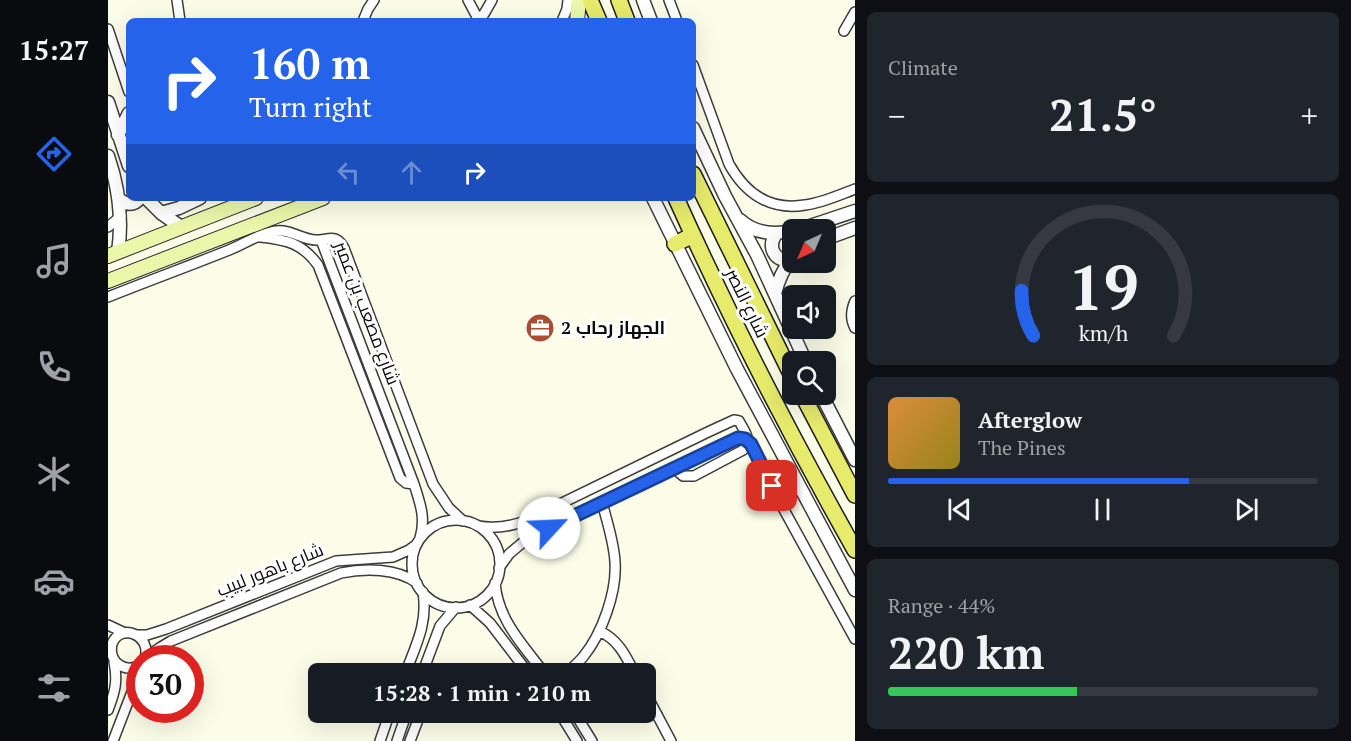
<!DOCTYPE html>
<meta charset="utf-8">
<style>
:root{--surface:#171b24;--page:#20242c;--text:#f1f3f6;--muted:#9ea1a6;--line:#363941;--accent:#2563eb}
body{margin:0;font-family:"PT Serif",Cairo,serif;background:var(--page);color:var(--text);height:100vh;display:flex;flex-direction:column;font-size:22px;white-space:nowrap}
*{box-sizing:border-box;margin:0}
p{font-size:20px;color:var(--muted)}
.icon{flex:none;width:33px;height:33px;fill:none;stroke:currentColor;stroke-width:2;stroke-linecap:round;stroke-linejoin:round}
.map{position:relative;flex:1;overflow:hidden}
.sheet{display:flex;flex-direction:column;gap:12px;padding:12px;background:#0d0f14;width:496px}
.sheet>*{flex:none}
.hud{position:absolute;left:18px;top:18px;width:570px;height:183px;border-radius:9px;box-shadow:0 6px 24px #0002;background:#2563eb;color:#fff;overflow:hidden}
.needle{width:39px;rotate:224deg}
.buttons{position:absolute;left:674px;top:219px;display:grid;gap:12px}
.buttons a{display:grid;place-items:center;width:54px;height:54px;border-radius:9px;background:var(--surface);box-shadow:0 6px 24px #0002;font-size:30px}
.speed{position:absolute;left:18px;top:645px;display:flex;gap:12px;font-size:30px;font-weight:700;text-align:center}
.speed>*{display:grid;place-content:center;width:78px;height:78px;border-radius:50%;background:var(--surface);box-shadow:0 6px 24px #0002;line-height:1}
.speed .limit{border:9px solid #d22;background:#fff;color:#111}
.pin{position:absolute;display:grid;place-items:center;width:51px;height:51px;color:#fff;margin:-26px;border-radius:12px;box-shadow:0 3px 9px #0006}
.me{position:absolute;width:66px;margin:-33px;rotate:65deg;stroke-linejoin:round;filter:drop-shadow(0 0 4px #0008)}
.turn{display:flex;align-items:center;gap:21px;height:126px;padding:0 24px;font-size:27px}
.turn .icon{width:78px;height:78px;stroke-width:2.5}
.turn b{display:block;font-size:42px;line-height:51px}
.lanes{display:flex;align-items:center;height:57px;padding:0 24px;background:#0003;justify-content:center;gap:30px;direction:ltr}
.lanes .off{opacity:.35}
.big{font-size:45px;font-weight:600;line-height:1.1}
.sheet .widget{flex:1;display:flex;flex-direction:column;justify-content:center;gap:9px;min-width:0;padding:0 21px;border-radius:9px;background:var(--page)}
.sheet .dial{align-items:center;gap:0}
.dial svg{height:156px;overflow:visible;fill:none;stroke:var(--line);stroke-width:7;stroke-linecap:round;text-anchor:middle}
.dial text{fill:var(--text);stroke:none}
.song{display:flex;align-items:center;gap:18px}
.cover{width:72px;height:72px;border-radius:9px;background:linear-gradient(135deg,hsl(30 70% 55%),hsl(50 70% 35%))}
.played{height:6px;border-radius:3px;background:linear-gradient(90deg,var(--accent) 70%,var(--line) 70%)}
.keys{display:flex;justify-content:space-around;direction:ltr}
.heat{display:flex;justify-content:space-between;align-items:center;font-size:33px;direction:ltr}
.charge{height:9px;border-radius:4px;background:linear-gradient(90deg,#34c759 44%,var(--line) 0)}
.trip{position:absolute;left:200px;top:663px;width:348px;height:60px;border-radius:9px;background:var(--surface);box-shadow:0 6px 24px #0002;font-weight:600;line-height:60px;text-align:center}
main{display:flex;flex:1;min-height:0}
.tab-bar{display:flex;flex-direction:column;width:108px;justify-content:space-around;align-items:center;background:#090b0e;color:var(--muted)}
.tab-bar .icon{width:42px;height:42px}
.tab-bar .active{color:var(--accent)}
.tab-bar b{font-size:27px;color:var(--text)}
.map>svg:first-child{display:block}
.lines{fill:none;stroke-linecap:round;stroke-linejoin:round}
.minor-casing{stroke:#3d3d3d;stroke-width:12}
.tertiary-casing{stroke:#3d3d3d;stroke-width:15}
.secondary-casing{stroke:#2c2c2c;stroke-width:16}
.primary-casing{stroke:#1b1b1b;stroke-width:18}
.minor{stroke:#fff;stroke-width:9}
.tertiary{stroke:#fff;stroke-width:12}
.secondary{stroke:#eaf7aa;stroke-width:14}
.primary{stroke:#e6eb6b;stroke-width:15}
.route-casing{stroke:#184099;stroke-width:15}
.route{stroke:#2563eb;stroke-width:10}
.labels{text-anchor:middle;stroke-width:6;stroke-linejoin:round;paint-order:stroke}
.street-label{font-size:18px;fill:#0a0a0a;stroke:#fff}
.poi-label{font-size:18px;font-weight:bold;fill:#0a0a0a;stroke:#fff;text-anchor:start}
</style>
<main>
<nav class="tab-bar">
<b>15:27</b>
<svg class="icon active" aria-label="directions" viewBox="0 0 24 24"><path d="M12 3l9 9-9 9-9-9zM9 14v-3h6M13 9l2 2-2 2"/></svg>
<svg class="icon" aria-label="music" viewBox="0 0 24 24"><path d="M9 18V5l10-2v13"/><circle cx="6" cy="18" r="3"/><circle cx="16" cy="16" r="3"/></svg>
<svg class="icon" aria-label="phone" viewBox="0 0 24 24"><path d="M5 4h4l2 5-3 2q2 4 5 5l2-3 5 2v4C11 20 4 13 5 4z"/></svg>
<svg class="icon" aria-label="climate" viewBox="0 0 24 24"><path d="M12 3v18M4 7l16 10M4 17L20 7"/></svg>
<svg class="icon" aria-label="car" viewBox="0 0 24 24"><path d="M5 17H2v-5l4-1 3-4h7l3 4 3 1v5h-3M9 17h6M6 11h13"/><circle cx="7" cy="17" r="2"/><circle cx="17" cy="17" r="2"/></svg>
<svg class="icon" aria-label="filters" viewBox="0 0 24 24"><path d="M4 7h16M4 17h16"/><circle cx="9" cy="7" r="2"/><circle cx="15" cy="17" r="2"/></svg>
</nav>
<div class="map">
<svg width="747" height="741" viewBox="0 0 747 741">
<rect width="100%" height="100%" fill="#fbfde9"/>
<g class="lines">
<g class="minor-casing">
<path id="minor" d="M 69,0 L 72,21
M 360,0 L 370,19
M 561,0 L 569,21
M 255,21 L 260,9 L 266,0
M 368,21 L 376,14 L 384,0
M 454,21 L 459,9 L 460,0
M 0,29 L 21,92
M 736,31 L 747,12
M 585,65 L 621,164 C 637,193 662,211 697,205 C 714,203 731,195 747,189
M 0,227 L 13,216
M 153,237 C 179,240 194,243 210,265 L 292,478 L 298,483 L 306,484
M 213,240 L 306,484 C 312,503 318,518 312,538
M 0,297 C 40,281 81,266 121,250 C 136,244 152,233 168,231 C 183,229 194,240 208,240 C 221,240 228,233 236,248 L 325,484 L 341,508 L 355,521
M 747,301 C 743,310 742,319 747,328
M304 564a44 44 0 1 1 88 0a44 44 0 1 1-88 0Z
M 370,526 C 387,529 401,527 417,521 L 600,432 L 626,420 L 631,421 C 636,431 645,440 635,450 L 586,476 L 575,476 L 566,468
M 391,568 L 401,554 L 420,538 L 608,448 L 630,438 C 636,438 639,440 643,444 L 674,506 L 747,639
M 387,583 C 390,620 415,645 437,674
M 362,605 L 382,623 L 421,674
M 0,625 L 17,633
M 491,631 C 510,639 518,656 527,674
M 28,635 L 39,635 L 58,629 L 228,561 L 285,557 L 301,550 L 308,545
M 37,658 L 53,647 L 63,641 L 233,573 C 257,568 289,568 309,583
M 32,665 C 17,674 0,662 4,644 C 12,622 44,635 37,658
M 297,674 C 308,645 320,623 315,592
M 314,674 L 332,626 L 348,607
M 458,674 C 464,668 470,663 475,657 C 494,634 509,592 507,562 C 506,542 499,522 494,502
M 537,692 L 563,741
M 0,710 C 7,692 10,681 6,662
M 451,712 L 469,741
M 466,712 L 484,741
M 5,741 L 32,671
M 272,741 L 282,712
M 289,741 L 299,712
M 302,741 L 313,712"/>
</g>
<g class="tertiary-casing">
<path id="tertiary" d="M 535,0 L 543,21
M 0,102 L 21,166
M 585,128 L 617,196 L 649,255 L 698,362
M 10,135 L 21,113
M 0,156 C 11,188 15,218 10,252
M 38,198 L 53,213 L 73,227
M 545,198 L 629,369 L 747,590
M 11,199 C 18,205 26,206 32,198
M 53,213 L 71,208 L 92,198
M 632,220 C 647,234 665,235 684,231
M 690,230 L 747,211
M 668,234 C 659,247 666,260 681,261
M 717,239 L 747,228
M 667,294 C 670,281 675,269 684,258
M 713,394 L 747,460"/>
</g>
<g class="secondary-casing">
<path id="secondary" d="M 469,21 L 471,0
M 0,256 L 148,198
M 0,281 L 215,198"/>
</g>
<g class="primary-casing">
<path id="primary" d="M 482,0 L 491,21
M 511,0 L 519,21
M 585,174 L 684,376
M 568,198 C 622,318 682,435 747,550
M 567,244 L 585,235
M 694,394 L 747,495"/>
</g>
<use href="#minor" class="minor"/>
<use href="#tertiary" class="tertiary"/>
<use href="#secondary" class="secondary"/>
<use href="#primary" class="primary"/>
</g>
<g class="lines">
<g class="route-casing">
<path id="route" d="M 441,528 L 630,438 L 637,439 L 643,444 L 664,486"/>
</g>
<use href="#route" class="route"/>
</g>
<defs>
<g id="office-disc" transform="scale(1.5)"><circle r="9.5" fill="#ab4d31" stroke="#fff"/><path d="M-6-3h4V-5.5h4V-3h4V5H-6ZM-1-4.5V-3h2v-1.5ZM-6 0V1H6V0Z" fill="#fff"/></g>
</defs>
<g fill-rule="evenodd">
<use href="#office-disc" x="432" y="328"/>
</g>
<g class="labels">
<g class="street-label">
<text transform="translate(639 303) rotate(64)" y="6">شارع النصر</text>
<text transform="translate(259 313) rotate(69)" y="6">شارع مصعب بن عمير</text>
<text transform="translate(162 570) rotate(-22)" y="6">شارع باهور لبيب</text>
</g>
<g class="poi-label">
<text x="453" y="334">الجهاز رحاب 2</text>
</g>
</g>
</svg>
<div class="buttons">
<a><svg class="needle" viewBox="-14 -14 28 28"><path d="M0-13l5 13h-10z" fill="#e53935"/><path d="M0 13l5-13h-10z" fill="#9ea1a6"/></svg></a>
<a><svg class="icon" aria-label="sound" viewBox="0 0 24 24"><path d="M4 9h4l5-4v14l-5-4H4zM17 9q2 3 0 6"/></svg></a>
<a><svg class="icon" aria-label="search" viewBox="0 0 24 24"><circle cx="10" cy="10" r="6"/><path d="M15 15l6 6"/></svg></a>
</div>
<div class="speed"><div class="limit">30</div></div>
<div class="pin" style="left:664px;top:486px;background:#d93025"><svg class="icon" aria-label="arrive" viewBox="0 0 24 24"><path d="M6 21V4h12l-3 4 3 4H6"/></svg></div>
<svg class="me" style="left:441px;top:528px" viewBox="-20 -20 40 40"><circle r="19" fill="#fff"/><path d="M0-13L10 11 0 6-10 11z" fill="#2563eb"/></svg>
<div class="trip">15:28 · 1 min · 210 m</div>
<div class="hud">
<div class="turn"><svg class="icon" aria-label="right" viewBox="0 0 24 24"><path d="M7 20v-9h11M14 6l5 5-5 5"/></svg><div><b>160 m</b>Turn right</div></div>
<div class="lanes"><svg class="icon off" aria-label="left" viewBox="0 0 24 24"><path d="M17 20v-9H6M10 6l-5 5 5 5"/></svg><svg class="icon off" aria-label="ahead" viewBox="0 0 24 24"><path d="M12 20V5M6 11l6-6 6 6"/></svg><svg class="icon" aria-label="right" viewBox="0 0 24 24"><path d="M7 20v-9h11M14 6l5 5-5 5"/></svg></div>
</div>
</div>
<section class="sheet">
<div class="widget"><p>Climate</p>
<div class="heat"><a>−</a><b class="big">21.5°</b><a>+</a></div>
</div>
<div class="widget dial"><svg viewBox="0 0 100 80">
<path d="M14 69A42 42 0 1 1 86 69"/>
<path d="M14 69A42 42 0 0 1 8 46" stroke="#2563eb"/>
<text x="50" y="56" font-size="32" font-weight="700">19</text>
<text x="50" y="72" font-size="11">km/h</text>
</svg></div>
<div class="widget">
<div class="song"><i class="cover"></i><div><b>Afterglow</b><p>The Pines</p></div></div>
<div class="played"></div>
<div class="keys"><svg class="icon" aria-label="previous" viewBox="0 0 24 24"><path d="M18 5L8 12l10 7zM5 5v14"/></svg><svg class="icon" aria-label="pause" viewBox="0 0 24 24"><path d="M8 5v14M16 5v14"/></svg><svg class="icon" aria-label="next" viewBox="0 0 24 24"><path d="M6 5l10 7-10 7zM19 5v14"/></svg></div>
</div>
<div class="widget"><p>Range · 44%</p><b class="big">220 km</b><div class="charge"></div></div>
</section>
</main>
